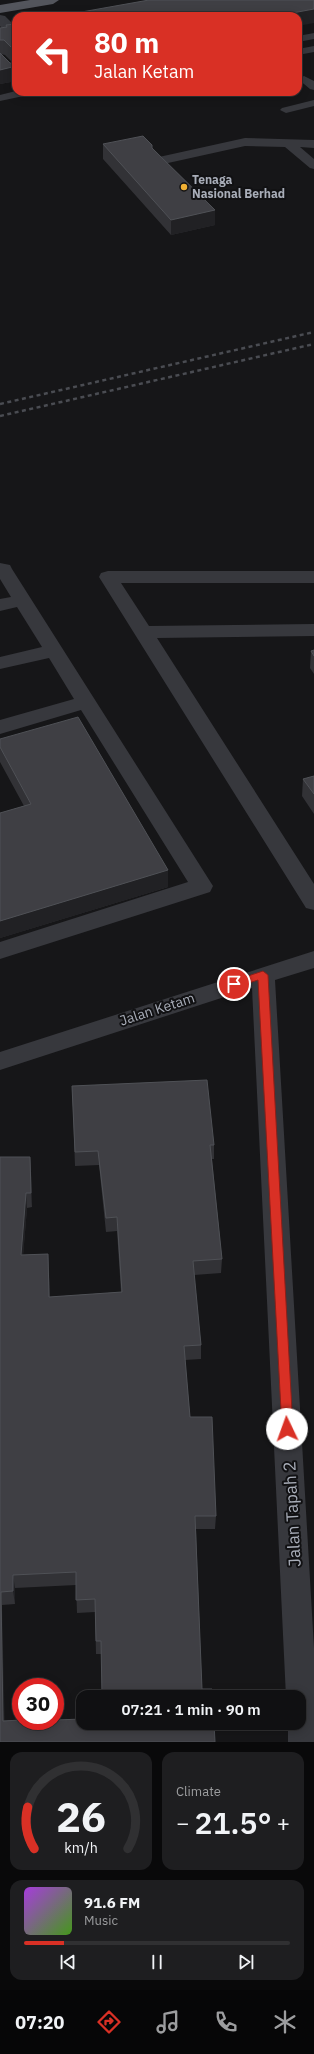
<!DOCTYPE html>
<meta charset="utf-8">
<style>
:root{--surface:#101012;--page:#1e1e20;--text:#f1f3f6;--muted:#9c9d9f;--line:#303032;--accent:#d93025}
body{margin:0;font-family:"IBM Plex Sans",sans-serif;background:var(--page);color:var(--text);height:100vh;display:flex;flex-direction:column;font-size:15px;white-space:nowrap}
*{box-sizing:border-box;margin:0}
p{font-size:13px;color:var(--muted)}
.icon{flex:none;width:22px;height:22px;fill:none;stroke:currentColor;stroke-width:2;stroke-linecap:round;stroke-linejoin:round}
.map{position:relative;height:1742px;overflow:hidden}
.side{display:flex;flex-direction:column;gap:10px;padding:10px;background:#09090a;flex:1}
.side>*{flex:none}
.banner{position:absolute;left:12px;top:12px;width:290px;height:84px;border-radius:12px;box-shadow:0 2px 10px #0003,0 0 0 1px var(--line);background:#d93025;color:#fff;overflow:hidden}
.speed{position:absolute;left:12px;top:1678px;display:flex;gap:8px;font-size:20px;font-weight:700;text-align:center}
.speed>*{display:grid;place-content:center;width:52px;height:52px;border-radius:50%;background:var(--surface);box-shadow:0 2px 10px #0003,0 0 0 1px var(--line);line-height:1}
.speed .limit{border:6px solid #d22;background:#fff;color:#111}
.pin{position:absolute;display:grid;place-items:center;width:34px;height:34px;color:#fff;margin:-17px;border:2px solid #fff;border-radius:50%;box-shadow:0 1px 4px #0007}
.me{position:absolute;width:44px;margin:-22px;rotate:357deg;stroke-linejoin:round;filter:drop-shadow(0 0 3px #0008)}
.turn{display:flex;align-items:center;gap:14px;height:84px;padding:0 16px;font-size:18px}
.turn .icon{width:52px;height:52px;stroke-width:2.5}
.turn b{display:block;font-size:28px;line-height:34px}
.big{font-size:30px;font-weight:600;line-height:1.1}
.side .widget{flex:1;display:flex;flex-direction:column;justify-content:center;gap:6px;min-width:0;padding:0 14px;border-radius:12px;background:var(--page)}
.side .dial{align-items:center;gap:0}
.dial svg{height:104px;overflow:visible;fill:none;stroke:var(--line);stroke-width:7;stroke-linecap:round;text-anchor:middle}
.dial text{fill:var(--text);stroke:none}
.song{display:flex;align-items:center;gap:12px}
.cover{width:48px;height:48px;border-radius:6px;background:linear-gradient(135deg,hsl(280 70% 55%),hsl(100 70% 35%))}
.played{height:4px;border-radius:2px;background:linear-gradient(90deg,var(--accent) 15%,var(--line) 15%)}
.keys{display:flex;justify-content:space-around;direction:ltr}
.heat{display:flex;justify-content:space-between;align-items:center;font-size:22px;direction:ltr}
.side .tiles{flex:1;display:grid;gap:10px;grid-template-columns:1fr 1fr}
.widget:last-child{grid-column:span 2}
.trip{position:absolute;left:76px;top:1690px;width:230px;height:40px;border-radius:12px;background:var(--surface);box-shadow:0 2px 10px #0003,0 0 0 1px var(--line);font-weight:600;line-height:40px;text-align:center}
.dock{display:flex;height:64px;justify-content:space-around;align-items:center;background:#060607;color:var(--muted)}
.dock .icon{width:28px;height:28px}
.dock .active{color:var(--accent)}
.dock b{font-size:18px;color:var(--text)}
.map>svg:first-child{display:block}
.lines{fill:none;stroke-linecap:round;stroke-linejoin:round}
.service{fill:#37383d;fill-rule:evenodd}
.minor{fill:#37383d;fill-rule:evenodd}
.primary{fill:#53555c;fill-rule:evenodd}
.rail{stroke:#4a4c52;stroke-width:2.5;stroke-dasharray:4 3.5;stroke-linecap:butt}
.wall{fill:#323236;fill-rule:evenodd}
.shaded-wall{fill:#212124}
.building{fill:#3f3f44;stroke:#4f5156}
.route{fill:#d93025;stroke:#8d1f18}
.poi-dot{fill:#f2b134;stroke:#111113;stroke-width:1.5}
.labels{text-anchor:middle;stroke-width:4;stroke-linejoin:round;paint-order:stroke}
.far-poi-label{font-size:12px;font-weight:bold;fill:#a8adb8;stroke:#111113;text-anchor:start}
.street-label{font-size:14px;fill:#a8adb8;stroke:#111113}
.near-street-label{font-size:17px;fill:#a8adb8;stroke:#111113}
</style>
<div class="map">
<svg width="314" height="1742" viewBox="0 0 314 1742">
<rect width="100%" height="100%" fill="#161618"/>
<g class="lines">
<path class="service" d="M 314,33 L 314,39 L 298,42 L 298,36 Z
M 314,46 L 314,52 L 298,55 L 298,49 Z
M 304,76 L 314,81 L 314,90 L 310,89 L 298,79 Z
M 16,91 L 35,92 L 33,94 L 0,101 L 0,95 Z
M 314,100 L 314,106 L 286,113 L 280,110 L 282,108 Z
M 245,138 L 314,140 L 314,148 L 300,147 L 314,159 L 314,169 L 310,168 L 285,147 L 245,146 L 159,165 L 153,161 L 159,157 Z"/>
<path class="minor" d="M 0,15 L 5,16 L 16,27 L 16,38 L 10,37 L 0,26 Z
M 0,563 L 10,565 L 12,569 L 213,886 L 210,892 L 0,959 L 0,942 L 188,882 L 81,710 L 0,734 L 0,720 L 74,699 L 49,658 L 0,669 L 0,657 L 42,647 L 17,607 L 0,611 L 0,599 L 11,597 L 0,579 Z
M 108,571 L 314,571 L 314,583 L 121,583 L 149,626 L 314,624 L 314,636 L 157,638 L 314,884 L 314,910 L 306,908 L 99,577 L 101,573 Z
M 314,951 L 314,968 L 275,980 L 314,1648 L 314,1742 L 288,1742 L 288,1723 L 299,1723 L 299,1697 L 286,1697 L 252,988 L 0,1070 L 0,1052 Z"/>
<path class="primary" d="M 30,0 L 59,0 L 53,4 L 0,13 L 0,5 Z"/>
<path class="rail" d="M 0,404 L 314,332
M 0,416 L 314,344"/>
</g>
<path class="wall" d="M 16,24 L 16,81 L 0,84 L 0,28 L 6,27 L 6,25 ZM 1,54 L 5,55 L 14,64 L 10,63 Z
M 103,144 L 152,148 L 215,210 L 215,225 L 171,235 L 103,159 Z
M 314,650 L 314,674 L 310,668 L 311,651 Z
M 0,739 L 168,870 L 168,887 L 0,938 L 0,813 L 24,806 L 0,762 Z
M 314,776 L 314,814 L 302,796 L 303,779 Z
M 72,1086 L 214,1145 L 214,1159 L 212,1159 L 222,1259 L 221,1273 L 194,1275 L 201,1345 L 201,1359 L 185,1360 L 190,1417 L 216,1516 L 215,1529 L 196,1529 L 202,1689 L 212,1697 L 101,1654 L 96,1654 L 95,1612 L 77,1613 L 76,1585 L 15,1588 L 15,1604 L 2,1605 L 0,1742 L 0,1157 L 30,1157 L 31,1171 L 32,1207 L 27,1208 L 23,1255 L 48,1254 L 50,1297 L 121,1292 L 117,1231 L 106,1232 L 99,1165 L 75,1166 Z"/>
<path class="shaded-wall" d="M 314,9 L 314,23 L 298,26 L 298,16 L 276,16 Z
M 16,66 L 16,81 L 0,84 L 0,70 Z
M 215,210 L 215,225 L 171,235 L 171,220 Z
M 168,870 L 168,887 L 0,938 L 0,921 Z
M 30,1157 L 31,1171 L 32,1207 L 31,1193 Z
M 26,1193 L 27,1208 L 22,1270 L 21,1255 Z
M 48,1254 L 49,1268 L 50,1311 L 49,1297 Z
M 13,1575 L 15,1588 L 15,1604 L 13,1591 Z
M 1,1592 L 2,1605 L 5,1733 L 3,1721 Z"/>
<path class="building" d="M 149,0 L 314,0 L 314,9 L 276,16 L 59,16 Z
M 16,24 L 16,52 L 4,40 L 0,40 L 0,28 L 7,27 L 6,25 Z
M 0,53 L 10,63 L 16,64 L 16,66 L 0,70 Z
M 143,136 L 152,145 L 152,148 L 215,210 L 171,220 L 103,144 Z
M 314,650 L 314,656 L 311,651 Z
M 78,717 L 168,870 L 0,921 L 0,813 L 31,804 L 0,747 L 0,739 Z
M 314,776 L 314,794 L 303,779 Z
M 207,1080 L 214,1145 L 210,1145 L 222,1259 L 193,1261 L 201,1345 L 184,1346 L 190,1417 L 212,1417 L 216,1516 L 195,1516 L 202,1689 L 212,1689 L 212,1697 L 102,1697 L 101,1641 L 96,1641 L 95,1599 L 76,1600 L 76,1572 L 13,1575 L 13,1591 L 1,1592 L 3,1721 L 21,1720 L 21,1721 L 55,1721 L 55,1720 L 83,1719 L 83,1723 L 214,1723 L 215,1742 L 0,1742 L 0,1157 L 30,1157 L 31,1193 L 26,1193 L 21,1255 L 48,1254 L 49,1297 L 122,1292 L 117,1217 L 106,1218 L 98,1151 L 75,1152 L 72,1086 Z"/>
<path class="route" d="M 263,971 L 268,975 L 293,1429 L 291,1432 L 287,1434 L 283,1432 L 282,1429 L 258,980 L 234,988 L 229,984 L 230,982 Z"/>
<circle class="poi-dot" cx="184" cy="187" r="4"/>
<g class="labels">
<g class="far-poi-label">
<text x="192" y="184">Tenaga<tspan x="192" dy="14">Nasional Berhad</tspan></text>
</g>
<g class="street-label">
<text transform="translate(157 1009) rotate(-18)" y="5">Jalan Ketam</text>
</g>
<g class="near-street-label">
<text transform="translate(292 1514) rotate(-93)" y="6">Jalan Tapah 2</text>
</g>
</g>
</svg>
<div class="speed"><div class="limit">30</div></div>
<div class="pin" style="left:234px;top:984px;background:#d93025"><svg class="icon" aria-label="arrive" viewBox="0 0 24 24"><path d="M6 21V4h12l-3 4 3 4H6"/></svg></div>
<svg class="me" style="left:287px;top:1429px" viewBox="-20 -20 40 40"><circle r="19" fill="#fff"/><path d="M0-13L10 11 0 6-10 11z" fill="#d93025"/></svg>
<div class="trip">07:21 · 1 min · 90 m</div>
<div class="banner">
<div class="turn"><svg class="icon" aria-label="left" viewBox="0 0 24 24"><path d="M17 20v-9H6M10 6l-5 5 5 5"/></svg><div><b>80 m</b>Jalan Ketam</div></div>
</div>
</div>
<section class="side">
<div class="tiles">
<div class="widget dial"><svg viewBox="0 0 100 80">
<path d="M14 69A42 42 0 1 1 86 69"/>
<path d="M14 69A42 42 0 0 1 9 37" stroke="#d93025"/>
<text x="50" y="56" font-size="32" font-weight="700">26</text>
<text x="50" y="72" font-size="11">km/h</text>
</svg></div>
<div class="widget"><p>Climate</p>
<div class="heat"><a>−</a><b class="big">21.5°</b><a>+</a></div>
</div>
<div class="widget">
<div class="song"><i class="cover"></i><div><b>91.6 FM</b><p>Music</p></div></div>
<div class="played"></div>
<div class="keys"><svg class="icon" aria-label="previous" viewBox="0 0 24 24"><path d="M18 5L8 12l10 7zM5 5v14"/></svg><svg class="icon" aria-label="pause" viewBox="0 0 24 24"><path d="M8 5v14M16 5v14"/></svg><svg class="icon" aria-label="next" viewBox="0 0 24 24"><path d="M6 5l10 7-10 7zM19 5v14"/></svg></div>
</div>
</div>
</section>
<nav class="dock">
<b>07:20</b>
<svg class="icon active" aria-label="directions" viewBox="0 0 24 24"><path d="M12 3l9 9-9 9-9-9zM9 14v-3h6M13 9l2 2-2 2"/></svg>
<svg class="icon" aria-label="music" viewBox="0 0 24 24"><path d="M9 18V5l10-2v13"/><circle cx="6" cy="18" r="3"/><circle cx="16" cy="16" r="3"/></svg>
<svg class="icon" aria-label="phone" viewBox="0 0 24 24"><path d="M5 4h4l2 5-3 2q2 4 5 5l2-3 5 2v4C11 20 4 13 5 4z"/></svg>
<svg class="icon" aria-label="climate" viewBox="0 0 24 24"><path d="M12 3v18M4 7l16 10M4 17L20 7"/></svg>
</nav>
